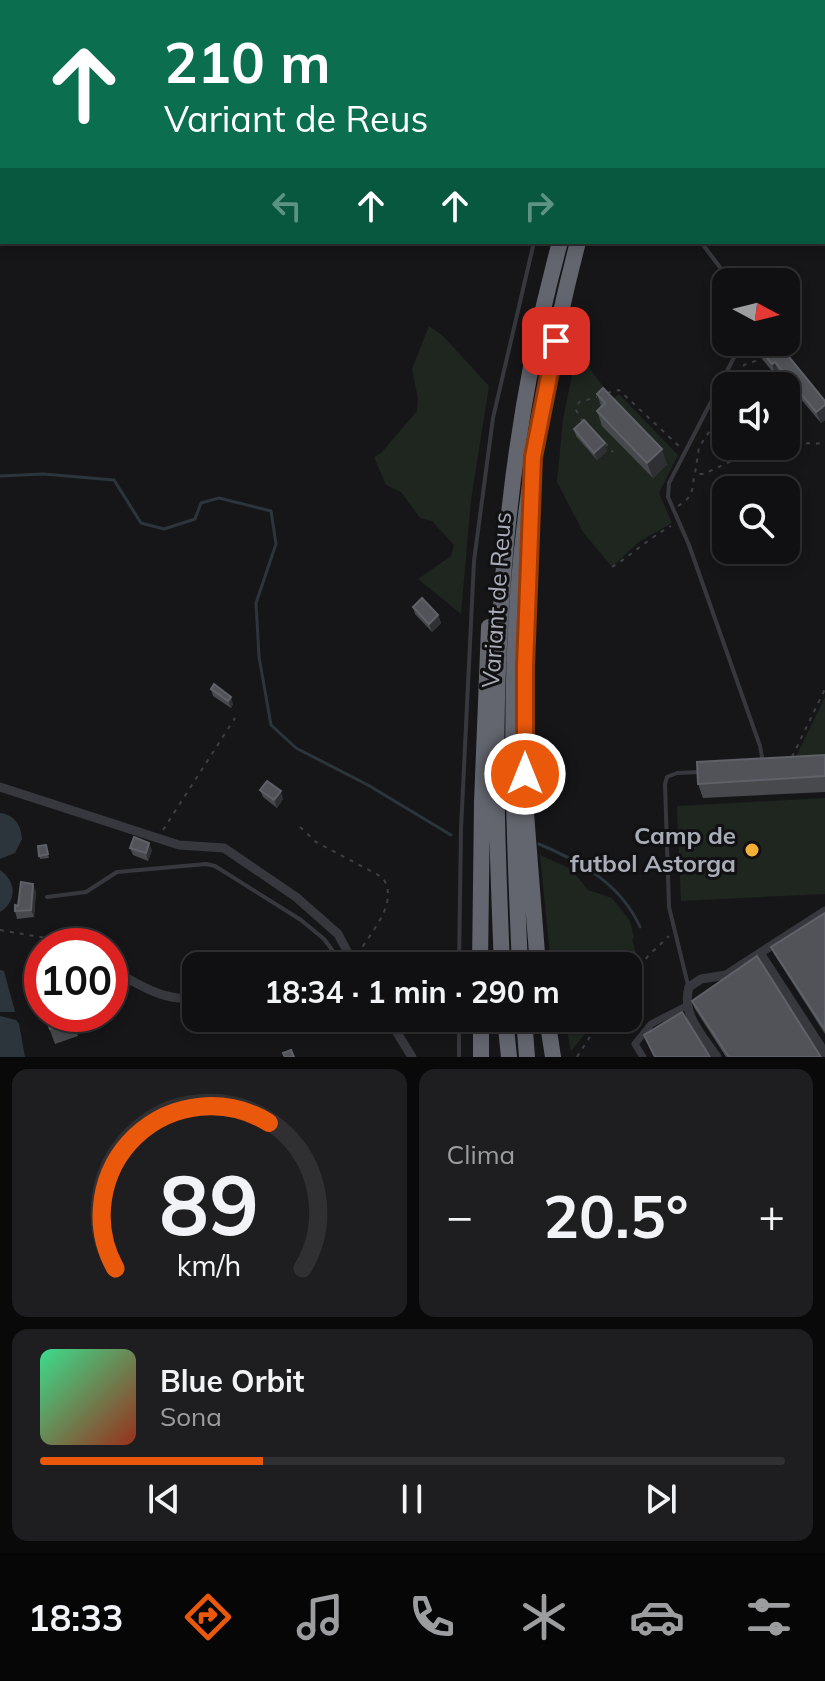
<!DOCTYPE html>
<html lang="es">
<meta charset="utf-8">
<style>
:root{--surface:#101012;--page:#1e1e20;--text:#f1f3f6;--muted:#9c9d9f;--line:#303032;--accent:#ea580c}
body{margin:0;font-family:Mulish,sans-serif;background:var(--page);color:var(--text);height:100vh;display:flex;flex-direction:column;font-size:30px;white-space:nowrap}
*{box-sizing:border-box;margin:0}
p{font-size:26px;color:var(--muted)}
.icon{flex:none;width:44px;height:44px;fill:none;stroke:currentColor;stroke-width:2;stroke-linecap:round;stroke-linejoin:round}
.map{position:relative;height:1057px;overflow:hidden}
.panel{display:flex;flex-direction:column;gap:12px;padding:12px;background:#09090a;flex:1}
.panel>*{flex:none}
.hud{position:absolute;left:0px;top:0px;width:826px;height:244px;box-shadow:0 4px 12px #0003,0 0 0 2px var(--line);background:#0b6e4f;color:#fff;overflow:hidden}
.needle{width:52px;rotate:97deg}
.fabs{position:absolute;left:712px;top:268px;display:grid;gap:16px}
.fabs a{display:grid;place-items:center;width:88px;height:88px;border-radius:16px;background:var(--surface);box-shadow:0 4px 12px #0003,0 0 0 2px var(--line);font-size:40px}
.speed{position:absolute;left:24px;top:928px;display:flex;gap:16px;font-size:40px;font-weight:700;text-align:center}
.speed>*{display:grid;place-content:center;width:104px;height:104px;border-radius:50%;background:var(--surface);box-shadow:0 4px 12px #0003,0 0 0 2px var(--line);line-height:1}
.speed .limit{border:12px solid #d22;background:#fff;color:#111}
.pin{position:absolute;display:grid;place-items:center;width:68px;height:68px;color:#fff;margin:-34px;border-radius:16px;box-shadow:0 4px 12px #0006}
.me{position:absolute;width:88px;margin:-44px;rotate:0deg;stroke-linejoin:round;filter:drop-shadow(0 0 6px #0008)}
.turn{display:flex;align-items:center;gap:28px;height:168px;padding:0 32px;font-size:36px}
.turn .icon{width:104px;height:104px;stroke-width:2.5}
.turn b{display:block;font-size:56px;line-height:68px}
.lanes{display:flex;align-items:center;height:76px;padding:0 32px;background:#0003;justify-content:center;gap:40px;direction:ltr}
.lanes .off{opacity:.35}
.big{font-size:60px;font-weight:700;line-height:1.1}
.panel .card{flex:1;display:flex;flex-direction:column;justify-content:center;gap:12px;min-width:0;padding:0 28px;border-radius:16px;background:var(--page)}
.panel .dial{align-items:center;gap:0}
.dial svg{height:208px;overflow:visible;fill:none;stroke:var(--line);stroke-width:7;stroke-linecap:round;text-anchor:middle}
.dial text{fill:var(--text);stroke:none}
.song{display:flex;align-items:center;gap:24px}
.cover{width:96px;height:96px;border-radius:12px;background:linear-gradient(135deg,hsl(150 70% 55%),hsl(10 70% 35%))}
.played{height:8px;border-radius:4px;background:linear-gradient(90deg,var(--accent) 30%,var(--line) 30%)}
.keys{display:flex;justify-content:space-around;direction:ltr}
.heat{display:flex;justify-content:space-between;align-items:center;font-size:44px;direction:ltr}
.panel .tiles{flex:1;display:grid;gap:12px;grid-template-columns:1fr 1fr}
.card:last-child{grid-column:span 2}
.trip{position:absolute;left:182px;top:952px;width:460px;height:80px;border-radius:16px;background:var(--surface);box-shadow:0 4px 12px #0003,0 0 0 2px var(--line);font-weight:700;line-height:80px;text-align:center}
.menu{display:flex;height:128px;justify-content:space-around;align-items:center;background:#060607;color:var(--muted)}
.menu .icon{width:56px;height:56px}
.menu .active{color:var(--accent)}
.menu b{font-size:36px;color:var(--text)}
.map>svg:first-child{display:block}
.green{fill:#1e261f}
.water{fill:#2c353c}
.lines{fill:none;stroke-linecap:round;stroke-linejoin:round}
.stream{stroke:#2c353c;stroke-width:3}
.path{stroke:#3d3f44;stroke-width:2;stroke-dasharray:4 6;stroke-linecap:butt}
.service{stroke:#37383d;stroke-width:4}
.pedestrian{stroke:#37383d;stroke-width:7}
.minor{stroke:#37383d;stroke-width:9}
.motorway{stroke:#63666e;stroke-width:16}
.wall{fill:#47494d}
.shaded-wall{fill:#2f3033}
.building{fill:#525359;stroke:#5f6168;stroke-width:2}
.route-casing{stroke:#983908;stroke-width:20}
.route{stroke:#ea580c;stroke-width:14}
.poi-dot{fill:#f2b134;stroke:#111113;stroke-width:3}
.labels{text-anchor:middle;stroke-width:6;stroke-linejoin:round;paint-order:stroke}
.street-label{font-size:24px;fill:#a8adb8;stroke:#111113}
.poi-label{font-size:24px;font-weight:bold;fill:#a8adb8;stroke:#111113;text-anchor:end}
</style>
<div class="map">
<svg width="825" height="1057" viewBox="0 0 825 1057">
<rect width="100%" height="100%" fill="#161618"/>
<path class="green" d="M 429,326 L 443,336 L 489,386 L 471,500 L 461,614 L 418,579 L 451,556 L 454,545 L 432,521 L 420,518 L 401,492 L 386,485 L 374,457 L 381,453 L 417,411 L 418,399 L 412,369 Z
M 577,351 L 612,399 L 619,394 L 678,455 L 659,493 L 672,523 L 640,541 L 612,567 L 583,532 L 557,482 L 563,419 Z
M 825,697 L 825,770 L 788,773 Z
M 825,798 L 825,894 L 681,901 L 677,806 Z
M 540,855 L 571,869 L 588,890 L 612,898 L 630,921 L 634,938 L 632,939 L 639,963 L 628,977 L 628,966 L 551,966 Z
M 564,1018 L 598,1018 L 571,1051 Z"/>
<path class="water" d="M 0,813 C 15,815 21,825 22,839 L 15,853 L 0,859 Z
M 0,870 C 17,882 17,901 0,912 Z
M 0,970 L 4,971 L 14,1008 L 15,1012 L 0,1012 Z
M 0,1016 L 16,1020 L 19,1024 L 25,1057 L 0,1057 Z"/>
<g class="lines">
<path class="stream" d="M 149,0 L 149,2
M 0,210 L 2,207
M 0,476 L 43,474 L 114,480 L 141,523 L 164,529 L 195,519 L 201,503 L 219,498 L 271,511 L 276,544 L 256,603 L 259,657 L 271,725 L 296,748 L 368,785 L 451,835
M 539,844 C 581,862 621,884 640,927"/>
<path class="path" d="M 740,386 L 744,365 L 758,360
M 607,393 L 619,390 L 681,448
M 726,407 L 699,447 L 695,474 L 704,474 L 748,453 L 773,446
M 583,422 L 576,410 L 579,402 L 597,397
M 605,443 L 613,452
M 786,444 C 800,441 812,445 825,443
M 678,506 C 692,498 693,490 694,475
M 612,567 C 633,554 649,538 671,526
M 792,757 L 825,689
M 300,827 L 316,842 L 382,877 C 400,901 373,929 360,951
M 163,830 L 235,718
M 0,930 L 46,938
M 403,955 L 410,966
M 628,983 L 648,956 L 669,936
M 577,1057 L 602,1018"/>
<path class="service" d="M 612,2 L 613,0
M 777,2 L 782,0
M 701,242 L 731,282
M 742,342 L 669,483 L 668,497 L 689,545 L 760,746 L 762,757 L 761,763
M 47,897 L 86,892 L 117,872 L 206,864 L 215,866 L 301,920 L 324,939 L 344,966
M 459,966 L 461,829 L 474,561 L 493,418 L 534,242
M 688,985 L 669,907 L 665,784 L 667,777 L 677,773 L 699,772
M 459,1057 L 459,1018"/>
<path class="pedestrian" d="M 643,1057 L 635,1044 L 651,1024 L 686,1006"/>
<path class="minor" d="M 0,787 L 179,845 L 224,848 L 296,897 L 338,934 L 355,966
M 54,941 L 65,946
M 760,953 L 825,1053
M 110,969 C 139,984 162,1002 196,998
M 388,1018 L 412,1057
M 717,1057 C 702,1035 681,1014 689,987 L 701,979 L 726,975 L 825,911"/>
<path class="motorway" d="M 641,2 L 642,0
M 661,2 L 661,0
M 525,748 L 525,801 L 538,966
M 480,966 L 482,802 L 489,627
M 502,966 C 498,867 494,767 498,668 C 503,525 522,380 560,242
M 520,966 C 514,831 508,694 521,559 C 532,453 551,345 578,242
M 481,1018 L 481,1057
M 505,1018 L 509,1057
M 524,1018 L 527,1057
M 547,1018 L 553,1057"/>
</g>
<path class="wall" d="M 755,344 L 782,355 L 825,401 L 825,420 L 821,423 L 779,373 L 776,376 L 759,355 Z
M 597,394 L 667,464 L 653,478 L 602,426 L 597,411 L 601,406 Z
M 574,429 L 607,451 L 597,460 L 576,436 Z
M 413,607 L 438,615 L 441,623 L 432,632 L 415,614 Z
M 211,689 L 233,704 L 231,708 L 213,696 Z
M 825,755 L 825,792 L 703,798 L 698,784 Z
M 260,790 L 283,799 L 277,808 L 263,797 Z
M 46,845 L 49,858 L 40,859 L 39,856 Z
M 130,848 L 152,850 L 148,861 L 133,855 Z
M 36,892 L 34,917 L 17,919 L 15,911 L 18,906 Z
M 825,913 L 825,1034 L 774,954 L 771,947 Z
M 692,1001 L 821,1057 L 726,1057 L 695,1009 Z
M 44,1014 L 71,1014 L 78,1036 L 55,1044 Z"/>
<path class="shaded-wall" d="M 775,362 L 779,373 L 776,376 L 772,364 Z
M 825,405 L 825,420 L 821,423 L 816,412 Z
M 605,443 L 607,451 L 597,460 L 594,453 Z
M 662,449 L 667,464 L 653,478 L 647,463 Z
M 438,615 L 441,623 L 432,632 L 429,624 Z
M 231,697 L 233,704 L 231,708 L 228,701 Z
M 281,791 L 283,799 L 277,808 L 274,800 Z
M 149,843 L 152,850 L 148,861 L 146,853 Z
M 33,884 L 36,892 L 34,917 L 31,910 Z"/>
<path class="building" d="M 420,0 L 452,0 L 449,2 L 422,2 Z
M 468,0 L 487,0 L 488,1 L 469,2 Z
M 757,342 L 771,342 L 782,355 L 785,352 L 825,401 L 825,405 L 816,412 L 775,362 L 772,364 L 755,344 Z
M 603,388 L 662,449 L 647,463 L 597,411 L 605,403 L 597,394 Z
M 584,420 L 605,443 L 594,453 L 574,429 Z
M 422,598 L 438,615 L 429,624 L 413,607 Z
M 214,684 L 231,697 L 228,701 L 211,689 Z
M 825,755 L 825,776 L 698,784 L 697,762 Z
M 267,781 L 281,791 L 274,800 L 260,790 Z
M 134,837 L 149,843 L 146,853 L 130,848 Z
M 46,845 L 48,854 L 39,856 L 38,846 Z
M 21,882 L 33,884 L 31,910 L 15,911 L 15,905 L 18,906 Z
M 825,913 L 825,1030 L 771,947 Z
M 425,952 L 440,961 L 436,966 L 417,965 Z
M 757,956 L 821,1057 L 729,1057 L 692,1001 Z
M 42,963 L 42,1007 L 28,968 Z
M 682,1012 L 710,1057 L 655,1057 L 644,1035 Z
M 44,1014 L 70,1014 L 73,1021 L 50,1029 Z
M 291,1050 L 294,1057 L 285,1057 L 283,1053 Z"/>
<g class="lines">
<g class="route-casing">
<path id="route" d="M 525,774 L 525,667 L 533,457 L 556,341"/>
</g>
<use href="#route" class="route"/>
</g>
<circle class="poi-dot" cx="752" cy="850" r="8"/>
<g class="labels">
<g class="street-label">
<text transform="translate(497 600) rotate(-86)" y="8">Variant de Reus</text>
</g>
<g class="poi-label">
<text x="736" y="844">Camp de<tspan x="736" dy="28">futbol Astorga</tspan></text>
</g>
</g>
</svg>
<div class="fabs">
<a><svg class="needle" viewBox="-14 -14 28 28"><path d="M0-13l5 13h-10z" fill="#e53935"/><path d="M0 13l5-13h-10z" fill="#9c9d9f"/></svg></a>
<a><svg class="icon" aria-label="sound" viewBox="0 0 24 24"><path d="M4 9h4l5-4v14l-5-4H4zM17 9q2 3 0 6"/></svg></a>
<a><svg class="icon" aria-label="search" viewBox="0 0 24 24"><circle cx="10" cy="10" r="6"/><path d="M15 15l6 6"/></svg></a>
</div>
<div class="speed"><div class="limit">100</div></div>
<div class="pin" style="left:556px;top:341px;background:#d93025"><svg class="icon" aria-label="arrive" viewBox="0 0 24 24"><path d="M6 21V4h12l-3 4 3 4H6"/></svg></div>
<svg class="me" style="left:525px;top:774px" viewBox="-20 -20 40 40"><circle r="17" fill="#ea580c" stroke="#fff" stroke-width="3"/><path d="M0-11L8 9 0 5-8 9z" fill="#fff"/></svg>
<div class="trip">18:34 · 1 min · 290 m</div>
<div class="hud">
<div class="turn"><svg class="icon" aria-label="ahead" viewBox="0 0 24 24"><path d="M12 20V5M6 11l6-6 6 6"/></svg><div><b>210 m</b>Variant de Reus</div></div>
<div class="lanes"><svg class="icon off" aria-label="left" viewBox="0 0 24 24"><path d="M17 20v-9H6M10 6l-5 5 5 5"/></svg><svg class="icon" aria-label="ahead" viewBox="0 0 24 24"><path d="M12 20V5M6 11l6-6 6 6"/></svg><svg class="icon" aria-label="ahead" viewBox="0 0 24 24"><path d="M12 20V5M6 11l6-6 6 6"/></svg><svg class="icon off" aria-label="right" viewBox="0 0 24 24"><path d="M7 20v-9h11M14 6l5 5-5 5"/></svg></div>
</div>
</div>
<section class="panel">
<div class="tiles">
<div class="card dial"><svg viewBox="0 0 100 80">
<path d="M14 69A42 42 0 1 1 86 69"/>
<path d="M14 69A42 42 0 0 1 73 13" stroke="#ea580c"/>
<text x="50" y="56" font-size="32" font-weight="700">89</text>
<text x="50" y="72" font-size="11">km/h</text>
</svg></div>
<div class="card"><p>Clima</p>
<div class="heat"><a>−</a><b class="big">20.5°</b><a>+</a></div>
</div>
<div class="card">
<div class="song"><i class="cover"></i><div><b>Blue Orbit</b><p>Sona</p></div></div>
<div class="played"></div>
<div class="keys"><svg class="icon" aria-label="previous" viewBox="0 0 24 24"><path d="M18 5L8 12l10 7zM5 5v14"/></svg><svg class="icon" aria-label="pause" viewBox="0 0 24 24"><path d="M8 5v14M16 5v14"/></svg><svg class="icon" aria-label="next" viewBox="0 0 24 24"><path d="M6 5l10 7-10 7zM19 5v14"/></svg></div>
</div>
</div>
</section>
<nav class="menu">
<b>18:33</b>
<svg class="icon active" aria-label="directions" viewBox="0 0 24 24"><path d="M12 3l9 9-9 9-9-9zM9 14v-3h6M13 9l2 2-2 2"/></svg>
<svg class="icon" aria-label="music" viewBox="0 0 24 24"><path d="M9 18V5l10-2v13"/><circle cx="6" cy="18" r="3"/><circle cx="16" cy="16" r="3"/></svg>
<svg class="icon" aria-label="phone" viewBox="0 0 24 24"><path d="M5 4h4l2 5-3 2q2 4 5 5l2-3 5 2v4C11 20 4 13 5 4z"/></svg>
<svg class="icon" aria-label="climate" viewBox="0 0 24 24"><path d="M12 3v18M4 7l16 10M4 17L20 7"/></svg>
<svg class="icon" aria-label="car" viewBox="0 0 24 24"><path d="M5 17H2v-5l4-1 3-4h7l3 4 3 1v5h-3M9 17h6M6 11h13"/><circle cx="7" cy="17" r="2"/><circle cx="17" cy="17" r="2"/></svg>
<svg class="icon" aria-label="filters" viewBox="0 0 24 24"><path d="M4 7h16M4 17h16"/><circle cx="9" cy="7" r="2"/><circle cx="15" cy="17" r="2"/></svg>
</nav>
